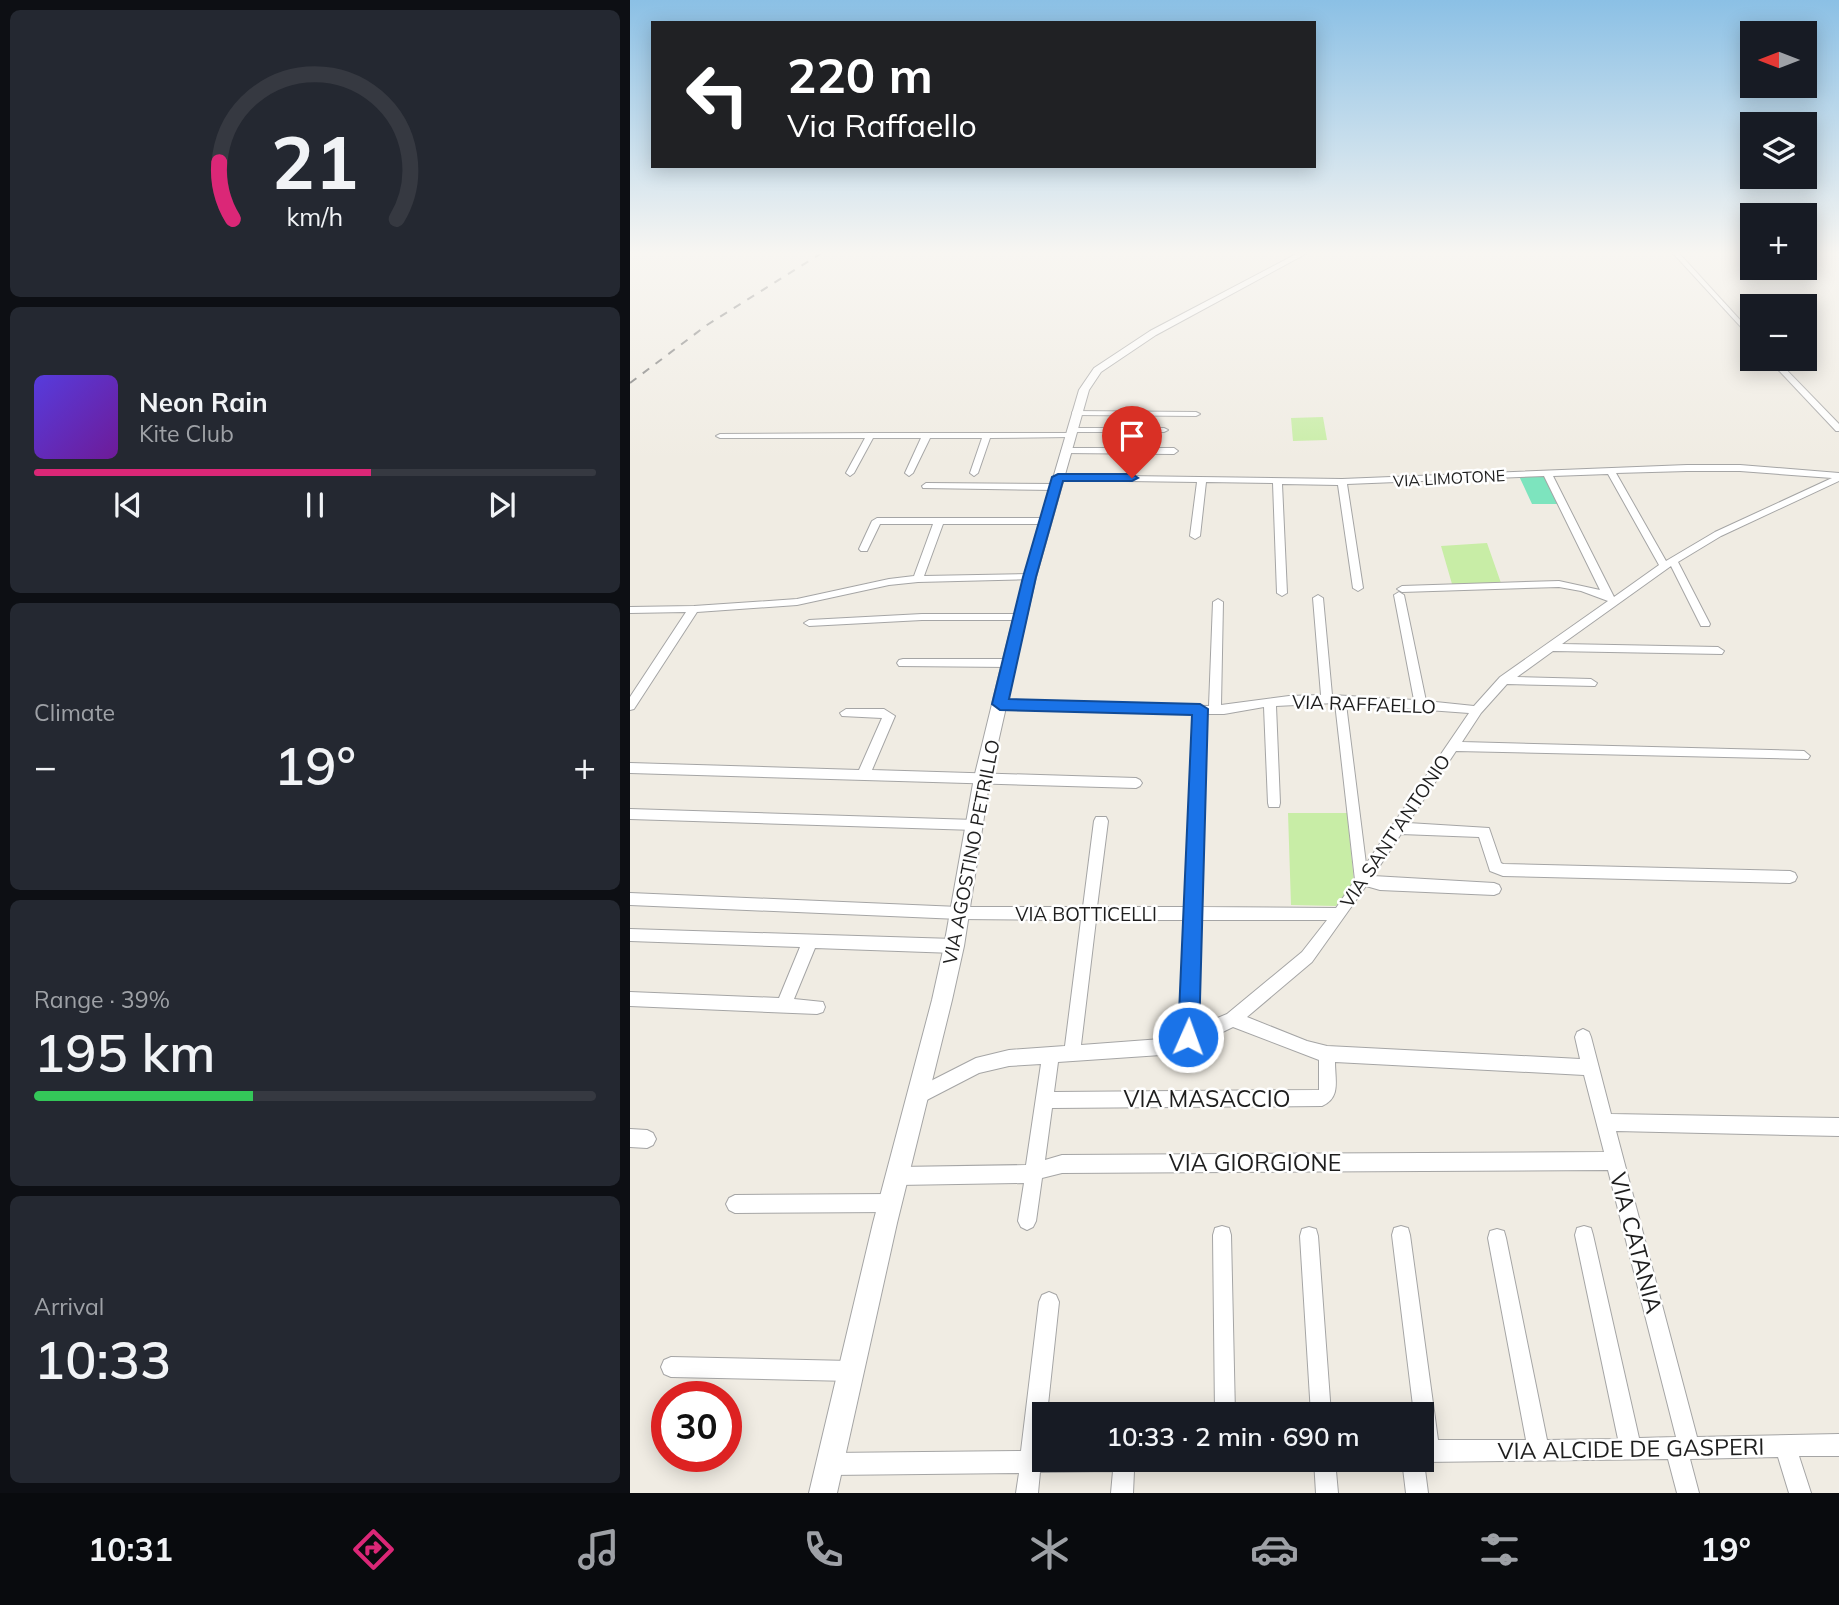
<!DOCTYPE html>
<meta charset="utf-8">
<style>
:root{--surface:#171b24;--page:#242831;--text:#f1f3f6;--muted:#9ea1a6;--line:#363941;--accent:#db2777}
body{margin:0;font-family:Mulish,sans-serif;background:var(--page);color:var(--text);height:100vh;display:flex;flex-direction:column;font-size:26px;white-space:nowrap}
*{box-sizing:border-box;margin:0}
p{font-size:23px;color:var(--muted)}
.icon{flex:none;width:38px;height:38px;fill:none;stroke:currentColor;stroke-width:2;stroke-linecap:round;stroke-linejoin:round}
.map{position:relative;flex:1;overflow:hidden}
.panel{display:flex;flex-direction:column;gap:10px;padding:10px;background:#0d0f14;width:630px}
.panel>*{flex:none}
.banner{position:absolute;left:21px;top:21px;width:665px;height:147px;border-radius:0px;box-shadow:0 4px 18px #0003;background:#202124;color:#fff;overflow:hidden}
.needle{width:46px;rotate:270deg}
.fabs{position:absolute;left:1110px;top:21px;display:grid;gap:14px}
.fabs a{display:grid;place-items:center;width:77px;height:77px;border-radius:0px;background:var(--surface);box-shadow:0 4px 18px #0003;font-size:35px}
.speed{position:absolute;left:21px;top:1381px;display:flex;gap:14px;font-size:35px;font-weight:700;text-align:center}
.speed>*{display:grid;place-content:center;width:91px;height:91px;border-radius:50%;background:var(--surface);box-shadow:0 4px 18px #0003;line-height:1}
.speed .limit{border:10px solid #d22;background:#fff;color:#111}
.pin{position:absolute;display:grid;place-items:center;width:60px;height:60px;color:#fff;margin:-72px -30px;border-radius:50% 50% 50% 0;rotate:-45deg;box-shadow:0 0 7px #0007}
.pin .icon{rotate:45deg}
.me{position:absolute;width:77px;margin:-38px;rotate:2deg;stroke-linejoin:round;filter:drop-shadow(0 0 5px #0008)}
.turn{display:flex;align-items:center;gap:24px;height:147px;padding:0 21px;font-size:32px}
.turn .icon{width:91px;height:91px;stroke-width:2.5}
.turn b{display:block;font-size:49px;line-height:60px}
.big{font-size:52px;font-weight:600;line-height:1.1}
.panel .card{flex:1;display:flex;flex-direction:column;justify-content:center;gap:10px;min-width:0;padding:0 24px;border-radius:10px;background:var(--page)}
.panel .dial{align-items:center;gap:0}
.dial svg{height:182px;overflow:visible;fill:none;stroke:var(--line);stroke-width:7;stroke-linecap:round;text-anchor:middle}
.dial text{fill:var(--text);stroke:none}
.song{display:flex;align-items:center;gap:21px}
.cover{width:84px;height:84px;border-radius:10px;background:linear-gradient(135deg,hsl(250 70% 55%),hsl(280 70% 35%))}
.played{height:7px;border-radius:4px;background:linear-gradient(90deg,var(--accent) 60%,var(--line) 60%)}
.keys{display:flex;justify-content:space-around;direction:ltr}
.heat{display:flex;justify-content:space-between;align-items:center;font-size:38px;direction:ltr}
.charge{height:10px;border-radius:5px;background:linear-gradient(90deg,#34c759 39%,var(--line) 0)}
.trip{position:absolute;left:402px;top:1402px;width:402px;height:70px;border-radius:0px;background:var(--surface);box-shadow:0 4px 18px #0003;font-weight:600;line-height:70px;text-align:center}
.tabs{display:flex;height:112px;justify-content:space-around;align-items:center;background:#090b0e;color:var(--muted)}
.tabs .icon{width:49px;height:49px}
.tabs .selected{color:var(--accent)}
.tabs b{font-size:32px;color:var(--text)}
main{display:flex;flex:1;min-height:0}
.map>svg:first-child{display:block}
.grass{fill:#c8eda6}
.pitch{fill:#7de4be}
.lines{fill:none;stroke-linecap:round;stroke-linejoin:round}
.minor-casing{stroke:#a5a5a5;stroke-width:2}
.tertiary-casing{stroke:#a5a5a5;stroke-width:2}
.minor{fill:#fff;fill-rule:evenodd}
.tertiary{fill:#fff;fill-rule:evenodd}
.rail{stroke:#6c6c6c;stroke-width:2;stroke-dasharray:8 8;stroke-linecap:butt}
.route{fill:#1a73e8;stroke:#114b97;stroke-width:2}
.labels{text-anchor:middle;stroke-width:5;stroke-linejoin:round;paint-order:stroke}
.far-street-label{font-size:16px;fill:#1e1e1e;stroke:#fff}
.street-label{font-size:19px;fill:#1e1e1e;stroke:#fff}
.near-street-label{font-size:23px;fill:#1e1e1e;stroke:#fff}
</style>
<main>
<section class="panel">
<div class="card dial"><svg viewBox="0 0 100 80">
<path d="M14 69A42 42 0 1 1 86 69"/>
<path d="M14 69A42 42 0 0 1 8 44" stroke="#db2777"/>
<text x="50" y="56" font-size="32" font-weight="700">21</text>
<text x="50" y="72" font-size="11">km/h</text>
</svg></div>
<div class="card">
<div class="song"><i class="cover"></i><div><b>Neon Rain</b><p>Kite Club</p></div></div>
<div class="played"></div>
<div class="keys"><svg class="icon" aria-label="previous" viewBox="0 0 24 24"><path d="M18 5L8 12l10 7zM5 5v14"/></svg><svg class="icon" aria-label="pause" viewBox="0 0 24 24"><path d="M8 5v14M16 5v14"/></svg><svg class="icon" aria-label="next" viewBox="0 0 24 24"><path d="M6 5l10 7-10 7zM19 5v14"/></svg></div>
</div>
<div class="card"><p>Climate</p>
<div class="heat"><a>−</a><b class="big">19°</b><a>+</a></div>
</div>
<div class="card"><p>Range · 39%</p><b class="big">195 km</b><div class="charge"></div></div>
<div class="card"><p>Arrival</p><b class="big">10:33</b></div>
</section>
<div class="map">
<svg width="1209" height="1493" viewBox="0 0 1209 1493">
<rect width="100%" height="100%" fill="#f0ece3"/>
<path class="grass" d="M 693,417 L 697,440 L 663,441 L 661,418 Z
M 857,543 L 871,583 L 822,584 L 811,546 Z
M 658,813 L 717,813 L 724,881 L 706,906 L 661,905 Z"/>
<path class="pitch" d="M 889,476 L 916,476 L 930,504 L 902,504 Z"/>
<g class="lines">
<g class="minor-casing">
<path id="minor" d="M 1041,251 L 1047,251 L 1122,333 L 1122,339 Z
M 1138,359 L 1146,359 L 1209,424 L 1209,431 L 1206,431 Z
M 443,411 L 566,412 L 570,414 L 566,416 L 446,415 L 442,413 Z
M 438,428 L 534,428 L 538,430 L 534,432 L 438,432 Z
M 243,433 L 440,433 L 444,435 L 440,437 L 360,438 L 348,473 L 344,476 L 340,473 L 352,438 L 300,438 L 283,473 L 279,476 L 275,473 L 291,438 L 243,438 L 224,473 L 220,476 L 216,473 L 235,438 L 90,438 L 86,436 L 90,434 Z
M 435,448 L 544,448 L 548,451 L 544,454 L 432,453 L 431,451 Z
M 1057,465 L 1110,465 L 1209,473 L 1209,481 L 1091,536 L 1048,562 L 1080,624 L 1079,626 L 1071,626 L 1041,566 L 932,644 L 1088,647 L 1094,651 L 1092,654 L 923,651 L 887,677 L 961,679 L 967,683 L 965,686 L 877,684 L 851,713 L 832,742 L 1174,751 L 1180,756 L 1178,759 L 826,751 L 778,823 L 859,828 L 871,863 L 873,864 L 1160,871 L 1165,873 L 1167,877 L 1165,881 L 1160,883 L 873,876 L 860,871 L 849,837 L 771,834 L 743,876 L 864,883 L 869,885 L 871,889 L 869,893 L 864,895 L 750,890 L 736,886 L 682,962 L 617,1017 L 677,1041 L 697,1046 L 950,1059 L 945,1037 L 947,1032 L 953,1029 L 959,1032 L 961,1037 L 981,1114 L 1209,1118 L 1209,1136 L 986,1131 L 1067,1437 L 1209,1434 L 1209,1456 L 1169,1456 L 1181,1493 L 1159,1493 L 1148,1457 L 1060,1459 L 1069,1493 L 1047,1493 L 1038,1459 L 794,1462 L 798,1493 L 776,1493 L 772,1460 L 793,1460 L 793,1414 L 784,1414 L 762,1235 L 764,1228 L 771,1226 L 778,1228 L 780,1235 L 808,1440 L 896,1440 L 858,1238 L 860,1231 L 867,1229 L 874,1231 L 876,1238 L 917,1440 L 988,1439 L 945,1235 L 947,1228 L 954,1226 L 961,1228 L 963,1235 L 1009,1438 L 1046,1437 L 978,1170 L 432,1173 L 412,1178 L 406,1221 L 403,1227 L 397,1230 L 391,1227 L 388,1221 L 394,1183 L 268,1185 L 262,1182 L 259,1176 L 262,1170 L 268,1167 L 396,1165 L 411,1064 L 379,1066 L 349,1073 L 289,1104 L 283,1102 L 281,1096 L 283,1090 L 346,1058 L 379,1050 L 435,1046 L 451,920 L 329,919 L 0,905 L 0,893 L 329,907 L 453,907 L 464,821 L 466,817 L 476,817 L 478,821 L 467,907 L 556,907 L 564,714 L 370,708 L 364,704 L 366,701 L 579,706 L 583,602 L 588,599 L 593,602 L 591,705 L 659,696 L 691,695 L 683,598 L 688,595 L 693,598 L 702,695 L 784,700 L 764,595 L 769,592 L 774,595 L 796,701 L 844,706 L 870,677 L 978,601 L 951,591 L 929,587 L 772,592 L 767,589 L 772,586 L 929,581 L 970,590 L 914,476 L 717,484 L 733,588 L 728,591 L 723,588 L 708,485 L 652,484 L 657,593 L 652,596 L 647,593 L 643,483 L 576,482 L 570,536 L 565,539 L 560,536 L 567,482 L 428,480 L 425,479 L 425,475 L 712,479 ZM 1057,471 L 1110,471 L 1202,478 L 1085,532 L 1036,561 L 986,473 ZM 978,474 L 1029,565 L 984,597 L 923,476 ZM 705,703 L 725,880 L 706,908 L 570,907 L 576,714 L 594,714 L 634,707 L 638,803 L 639,807 L 649,807 L 650,803 L 646,706 ZM 716,704 L 839,713 L 736,864 ZM 466,920 L 555,920 L 550,1033 L 531,1039 L 451,1045 ZM 570,920 L 697,920 L 672,952 L 597,1014 L 566,1027 ZM 603,1027 L 689,1060 L 689,1090 L 424,1092 L 428,1062 L 531,1055 L 578,1039 ZM 705,1062 L 954,1075 L 974,1152 L 432,1155 L 415,1160 L 422,1108 L 692,1106 C 711,1098 705,1080 705,1062 Z
M 296,483 L 425,484 L 429,487 L 425,490 L 293,488 L 292,486 Z
M 247,518 L 415,518 L 420,521 L 415,524 L 313,524 L 294,576 L 400,574 L 404,575 L 404,579 L 288,582 L 259,585 L 167,605 L 67,612 L 4,709 L 0,710 L 0,697 L 56,612 L 0,613 L 0,607 L 64,606 L 167,599 L 259,579 L 284,576 L 303,524 L 250,524 L 237,551 L 231,551 L 229,549 L 242,521 Z
M 292,614 L 390,614 L 395,617 L 390,620 L 292,620 L 179,626 L 174,623 L 179,620 Z
M 273,659 L 379,659 L 385,663 L 379,667 L 269,666 L 267,663 L 269,660 Z
M 216,709 L 254,709 L 265,716 L 242,770 L 506,778 L 510,780 L 512,783 L 510,786 L 506,788 L 0,773 L 0,763 L 229,770 L 252,718 L 212,716 L 210,713 Z
M 0,809 L 345,820 L 350,821 L 352,825 L 350,829 L 345,830 L 0,819 Z
M 0,929 L 324,939 L 329,941 L 331,946 L 329,951 L 324,953 L 185,948 L 164,999 L 193,1002 L 195,1007 L 193,1012 L 187,1014 L 0,1006 L 0,992 L 149,998 L 170,947 L 0,941 Z
M 0,1129 L 17,1130 L 23,1133 L 26,1139 L 23,1145 L 17,1148 L 0,1147 Z
M 261,1194 L 267,1197 L 270,1203 L 267,1209 L 261,1212 L 105,1213 L 99,1210 L 96,1204 L 99,1198 L 105,1195 Z
M 592,1226 L 599,1228 L 601,1235 L 605,1414 L 585,1414 L 583,1235 L 585,1228 Z
M 679,1227 L 686,1229 L 688,1236 L 701,1414 L 681,1414 L 670,1236 L 672,1229 Z
M 419,1292 L 426,1295 L 429,1302 L 417,1414 L 415,1414 L 413,1451 L 415,1451 L 415,1460 L 551,1460 L 549,1468 L 541,1471 L 504,1471 L 503,1493 L 481,1493 L 483,1471 L 410,1472 L 408,1493 L 386,1493 L 389,1473 L 200,1475 L 192,1472 L 189,1464 L 192,1456 L 200,1453 L 391,1451 L 409,1302 L 412,1295 Z
M 41,1357 L 221,1361 L 228,1364 L 231,1371 L 228,1378 L 221,1381 L 41,1377 L 34,1374 L 31,1367 L 34,1360 Z
M 684,1460 L 705,1460 L 708,1493 L 686,1493 Z"/>
</g>
<g class="tertiary-casing">
<path id="tertiary" d="M 672,251 L 681,251 L 526,335 L 471,372 L 459,390 L 406,577 L 386,663 L 360,778 L 334,946 L 322,1000 L 267,1223 L 207,1493 L 179,1493 L 243,1223 L 302,1000 L 314,946 L 344,778 L 372,663 L 394,577 L 449,390 L 464,368 L 520,331 Z"/>
</g>
<use href="#minor" class="minor"/>
<use href="#tertiary" class="tertiary"/>
<path class="rail" d="M 0,383 L 77,325 L 195,251"/>
</g>
<linearGradient id="sky" x2="0" y2="1"><stop stop-color="#8bc0e5"/><stop offset="0.55" stop-color="#f8f6f2"/><stop offset="1" stop-color="#f8f6f2" stop-opacity="0"/></linearGradient>
<rect width="1209" height="460" fill="url(#sky)"/>
<path class="route" d="M 428,474 L 502,474 L 508,478 L 502,481 L 433,481 L 406,577 L 379,699 L 570,704 L 578,709 L 569,1037 L 566,1044 L 558,1047 L 551,1044 L 548,1037 L 562,715 L 370,710 L 362,704 L 393,577 L 422,477 Z"/>
<g class="labels">
<g class="far-street-label">
<text transform="translate(819 478) rotate(-3)" y="6">VIA LIMOTONE</text>
</g>
<g class="street-label">
<text transform="translate(734 704) rotate(2)" y="7">VIA RAFFAELLO</text>
<text transform="translate(765 831) rotate(-56)" y="7">VIA SANT'ANTONIO</text>
<text transform="translate(341 852) rotate(-79)" y="7">VIA AGOSTINO PETRILLO</text>
<text x="456" y="921">VIA BOTTICELLI</text>
</g>
<g class="near-street-label">
<text x="577" y="1107">VIA MASACCIO</text>
<text x="625" y="1171">VIA GIORGIONE</text>
<text transform="translate(1006 1243) rotate(75)" y="8">VIA CATANIA</text>
<text transform="translate(1001 1449) rotate(-1)" y="8">VIA ALCIDE DE GASPERI</text>
</g>
</g>
</svg>
<div class="fabs">
<a><svg class="needle" viewBox="-14 -14 28 28"><path d="M0-13l5 13h-10z" fill="#e53935"/><path d="M0 13l5-13h-10z" fill="#9ea1a6"/></svg></a>
<a><svg class="icon" aria-label="layers" viewBox="0 0 24 24"><path d="M12 4l9 5-9 5-9-5zM3 14l9 5 9-5"/></svg></a>
<a>+</a>
<a>−</a>
</div>
<div class="speed"><div class="limit">30</div></div>
<div class="pin" style="left:502px;top:478px;background:#d93025"><svg class="icon" aria-label="arrive" viewBox="0 0 24 24"><path d="M6 21V4h12l-3 4 3 4H6"/></svg></div>
<svg class="me" style="left:558px;top:1037px" viewBox="-20 -20 40 40"><circle r="17" fill="#1a73e8" stroke="#fff" stroke-width="3"/><path d="M0-11L8 9 0 5-8 9z" fill="#fff"/></svg>
<div class="trip">10:33 · 2 min · 690 m</div>
<div class="banner">
<div class="turn"><svg class="icon" aria-label="left" viewBox="0 0 24 24"><path d="M17 20v-9H6M10 6l-5 5 5 5"/></svg><div><b>220 m</b>Via Raffaello</div></div>
</div>
</div>
</main>
<nav class="tabs">
<b>10:31</b>
<svg class="icon selected" aria-label="directions" viewBox="0 0 24 24"><path d="M12 3l9 9-9 9-9-9zM9 14v-3h6M13 9l2 2-2 2"/></svg>
<svg class="icon" aria-label="music" viewBox="0 0 24 24"><path d="M9 18V5l10-2v13"/><circle cx="6" cy="18" r="3"/><circle cx="16" cy="16" r="3"/></svg>
<svg class="icon" aria-label="phone" viewBox="0 0 24 24"><path d="M5 4h4l2 5-3 2q2 4 5 5l2-3 5 2v4C11 20 4 13 5 4z"/></svg>
<svg class="icon" aria-label="climate" viewBox="0 0 24 24"><path d="M12 3v18M4 7l16 10M4 17L20 7"/></svg>
<svg class="icon" aria-label="car" viewBox="0 0 24 24"><path d="M5 17H2v-5l4-1 3-4h7l3 4 3 1v5h-3M9 17h6M6 11h13"/><circle cx="7" cy="17" r="2"/><circle cx="17" cy="17" r="2"/></svg>
<svg class="icon" aria-label="filters" viewBox="0 0 24 24"><path d="M4 7h16M4 17h16"/><circle cx="9" cy="7" r="2"/><circle cx="15" cy="17" r="2"/></svg>
<b>19°</b>
</nav>
